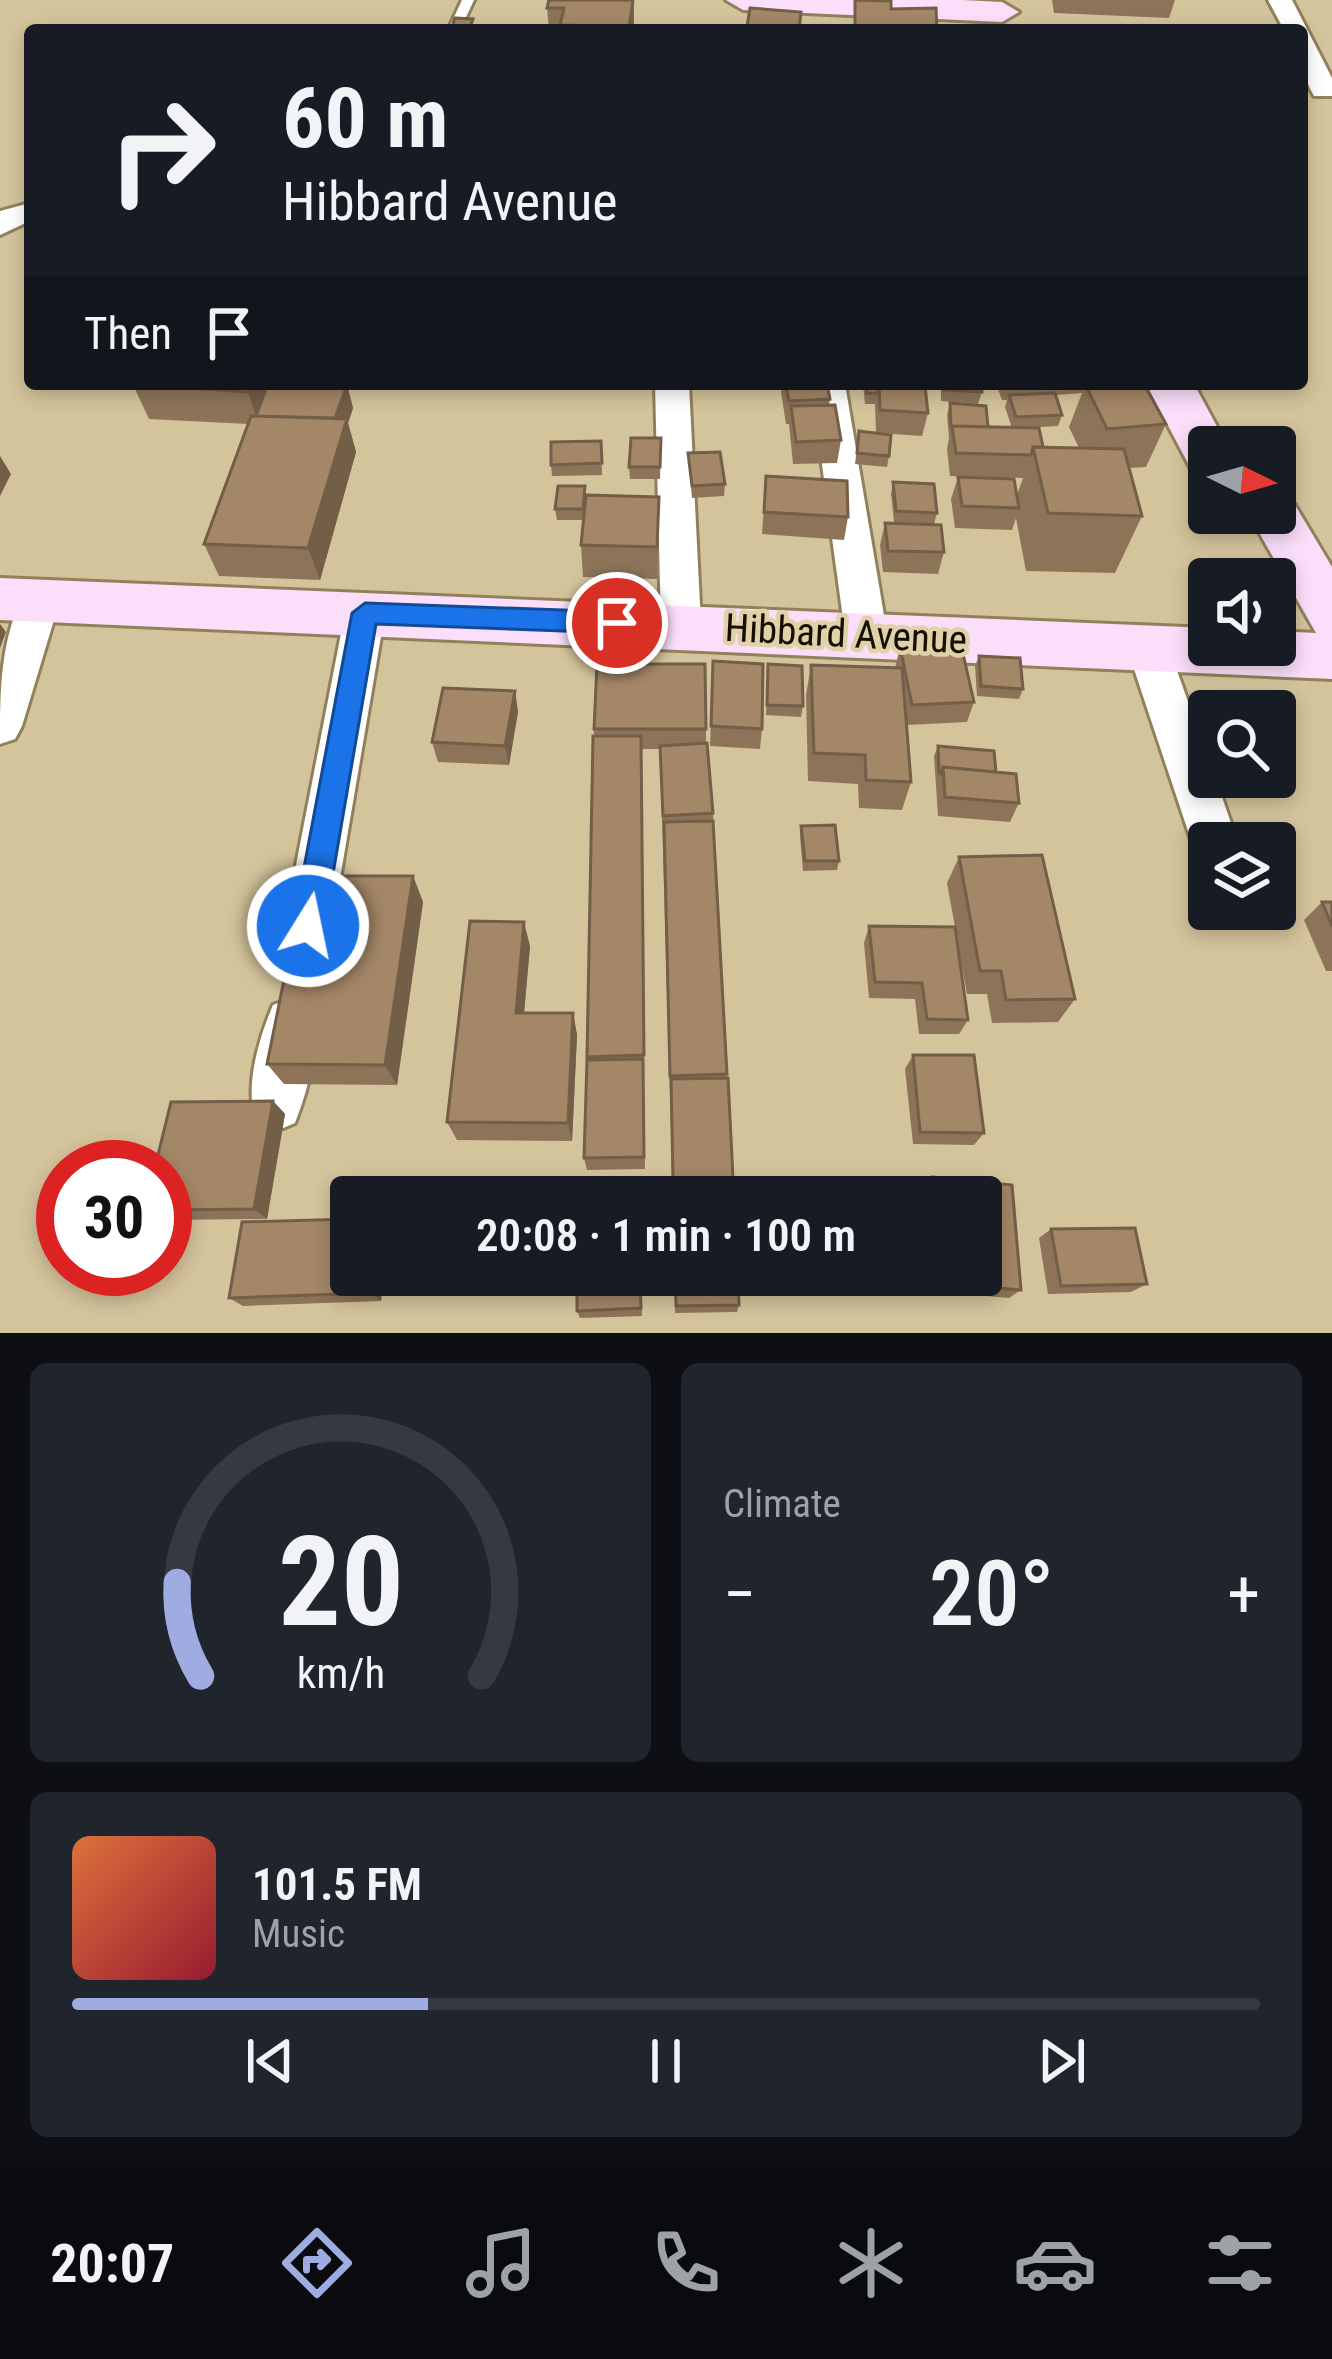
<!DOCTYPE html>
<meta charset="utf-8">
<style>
:root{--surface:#171b24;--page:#20242c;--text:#f1f3f6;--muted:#9ea1a6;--line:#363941;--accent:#9face1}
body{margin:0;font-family:"Roboto Condensed",sans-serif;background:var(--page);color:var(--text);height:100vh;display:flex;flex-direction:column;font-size:45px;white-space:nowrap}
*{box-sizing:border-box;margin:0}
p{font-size:39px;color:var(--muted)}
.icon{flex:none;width:66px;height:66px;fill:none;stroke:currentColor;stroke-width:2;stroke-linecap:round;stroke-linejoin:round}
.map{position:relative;height:1333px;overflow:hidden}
.drawer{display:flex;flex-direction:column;gap:30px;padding:30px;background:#0d0f14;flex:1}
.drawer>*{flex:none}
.hud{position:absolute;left:24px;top:24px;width:1284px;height:366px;border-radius:12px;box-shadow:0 6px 18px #0003;background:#171b24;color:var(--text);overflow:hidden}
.needle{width:78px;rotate:95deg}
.tools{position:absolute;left:1188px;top:426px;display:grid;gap:24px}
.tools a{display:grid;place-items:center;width:108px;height:108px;border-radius:12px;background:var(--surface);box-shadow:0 6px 18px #0003;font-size:60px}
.speed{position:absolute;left:36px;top:1140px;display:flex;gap:24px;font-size:60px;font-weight:700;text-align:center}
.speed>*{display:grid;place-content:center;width:156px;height:156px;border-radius:50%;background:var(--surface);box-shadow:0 6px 18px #0003;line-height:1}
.speed .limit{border:18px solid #d22;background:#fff;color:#111}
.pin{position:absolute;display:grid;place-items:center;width:102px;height:102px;color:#fff;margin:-51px;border:6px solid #fff;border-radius:50%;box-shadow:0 3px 12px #0007}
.me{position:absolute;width:132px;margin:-66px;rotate:10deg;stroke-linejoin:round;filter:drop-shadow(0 0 9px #0008)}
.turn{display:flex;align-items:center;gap:42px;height:252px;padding:0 60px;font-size:54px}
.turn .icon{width:156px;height:156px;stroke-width:2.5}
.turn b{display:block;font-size:84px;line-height:102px}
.then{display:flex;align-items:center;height:114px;padding:0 60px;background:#0003;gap:24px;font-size:45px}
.big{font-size:90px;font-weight:600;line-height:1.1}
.drawer .card{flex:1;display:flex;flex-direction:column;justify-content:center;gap:18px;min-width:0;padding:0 42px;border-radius:18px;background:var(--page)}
.drawer .dial{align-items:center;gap:0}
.dial svg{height:312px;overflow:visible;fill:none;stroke:var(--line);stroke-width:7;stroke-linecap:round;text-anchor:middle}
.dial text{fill:var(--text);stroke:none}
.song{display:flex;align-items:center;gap:36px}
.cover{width:144px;height:144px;border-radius:18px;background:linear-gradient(135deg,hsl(20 70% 55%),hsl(350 70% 35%))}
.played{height:12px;border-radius:6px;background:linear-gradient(90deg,var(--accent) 30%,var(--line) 30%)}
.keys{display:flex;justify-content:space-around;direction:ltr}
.heat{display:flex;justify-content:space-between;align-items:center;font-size:66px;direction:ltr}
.drawer .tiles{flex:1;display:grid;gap:30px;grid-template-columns:1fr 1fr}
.card:last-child{grid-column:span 2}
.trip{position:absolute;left:330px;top:1176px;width:672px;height:120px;border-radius:12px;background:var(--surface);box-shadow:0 6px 18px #0003;font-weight:600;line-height:120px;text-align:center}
.dock{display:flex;height:192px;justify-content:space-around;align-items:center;background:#090b0e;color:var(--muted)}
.dock .icon{width:84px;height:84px}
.dock .current{color:var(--accent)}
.dock b{font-size:54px;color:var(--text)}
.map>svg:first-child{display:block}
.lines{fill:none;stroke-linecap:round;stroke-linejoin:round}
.lane-casing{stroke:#91815b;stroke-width:6}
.street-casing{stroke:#91815b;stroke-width:6}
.secondary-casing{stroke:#91815b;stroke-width:6}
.lane{fill:#fff;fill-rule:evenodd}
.street{fill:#fff;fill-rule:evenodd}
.secondary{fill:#fbdefa;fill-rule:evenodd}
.wall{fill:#8d7459;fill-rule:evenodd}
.shaded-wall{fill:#735e48}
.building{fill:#a48767;stroke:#735e48;stroke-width:3}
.route{fill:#1a73e8;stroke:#114b97;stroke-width:3}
.labels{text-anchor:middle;stroke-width:9;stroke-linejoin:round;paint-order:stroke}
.street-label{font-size:39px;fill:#151003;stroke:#e1d1a8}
</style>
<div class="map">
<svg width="1332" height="1333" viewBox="0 0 1332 1333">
<rect width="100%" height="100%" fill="#d4c49c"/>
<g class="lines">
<g class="lane-casing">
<path id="lane" d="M 462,0 L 474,0 L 460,30 L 448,30 Z"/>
</g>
<g class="street-casing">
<path id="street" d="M 1268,0 L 1292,0 L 1332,78 L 1332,96 L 1314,96 C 1301,74 1302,55 1302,30 L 1284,30 Z
M 30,203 L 30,221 L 0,235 L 0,211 Z
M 655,384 L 689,384 L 701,625 L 695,636 L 681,641 L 667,636 L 661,625 Z
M 811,384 L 845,384 L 887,633 L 881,645 L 866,649 L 851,645 L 845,633 Z
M 40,584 L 54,589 L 60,600 L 22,726 L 15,739 L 0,744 C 0,689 0,639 26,589 Z
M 365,597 L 379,602 L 385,613 L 331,932 L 324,948 L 307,955 L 290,948 L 283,932 L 345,613 L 351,602 Z
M 1148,631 L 1163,636 L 1169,648 L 1209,761 L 1209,777 L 1215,777 L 1238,843 L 1209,843 L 1209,862 L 1199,858 L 1192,843 L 1127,648 L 1133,636 Z
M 291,998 L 309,1005 C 323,1038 308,1090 295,1123 L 276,1131 L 257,1123 C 243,1090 259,1038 273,1005 Z"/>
</g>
<g class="secondary-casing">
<path id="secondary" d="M 726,0 L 963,0 L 1002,2 L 1019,12 L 1002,22 L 743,10 Z
M 1146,384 L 1194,384 L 1228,447 L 1209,447 L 1209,475 L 1191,469 Z
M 1275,494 L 1292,500 L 1332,567 L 1332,679 L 0,620 L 0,578 L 1209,628 L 1209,645 L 1275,645 L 1275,631 L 1316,633 L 1248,513 L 1275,513 Z"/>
</g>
<use href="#lane" class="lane"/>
<use href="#street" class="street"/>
<use href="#secondary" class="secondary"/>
</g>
<path class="wall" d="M 634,0 L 634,30 L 549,30 L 547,8 Z
M 1052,0 L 1175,0 L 1169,18 L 1054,13 Z
M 781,384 L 827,384 L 830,399 L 829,405 L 841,440 L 837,463 L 793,464 L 789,424 L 786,424 L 781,392 Z
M 863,384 L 900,384 L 928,413 L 922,436 L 878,433 L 889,456 L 887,467 L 855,464 L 859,431 L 876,433 L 875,404 L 865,404 Z
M 941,384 L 981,384 L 982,392 L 978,404 L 941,401 Z
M 996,384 L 1144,384 L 1166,424 L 1146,467 L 1129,468 L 1142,516 L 1115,573 L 1026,571 L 1016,518 L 1012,530 L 955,528 L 951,499 L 958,477 L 1017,495 L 1023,478 L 950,476 L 947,449 L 949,438 L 947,415 L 950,403 L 988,427 L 1012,428 L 1005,407 L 1007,400 L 1002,400 ZM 1082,393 L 1069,427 L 1079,448 L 1043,448 L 1021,428 L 1058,426 L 1062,415 L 1055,395 Z
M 133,385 L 347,385 L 353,408 L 348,423 L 356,452 L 320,580 L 219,576 L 204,544 L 248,424 L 149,419 Z
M 661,438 L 660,479 L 630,479 L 629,467 Z
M 601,441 L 602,475 L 552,476 L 551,465 Z
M 688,453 L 725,484 L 724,496 L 692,498 Z
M 766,476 L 848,517 L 844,540 L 762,534 Z
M 893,482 L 937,513 L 934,524 L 894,522 L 891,494 Z
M 586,495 L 659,530 L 657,579 L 583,577 L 581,545 L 583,520 L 557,520 L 555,509 Z
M 885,523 L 944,552 L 938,574 L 883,572 L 880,545 Z
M 900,647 L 974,702 L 967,722 L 907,725 L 911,782 L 902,810 L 859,808 L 858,784 L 808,781 L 806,695 L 811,665 L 895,668 Z
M 979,656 L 1023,689 L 1019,699 L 977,696 L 975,666 Z
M 713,662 L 762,729 L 760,749 L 710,746 Z
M 768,664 L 803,706 L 801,717 L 766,715 Z
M 515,691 L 518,712 L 509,765 L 438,762 L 432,742 Z
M 594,729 L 706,729 L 706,743 L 713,813 L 733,1178 L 732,1182 L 673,1197 L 660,749 L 641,749 L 645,1169 L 587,1170 L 584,1158 Z
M 938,746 L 996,772 L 1019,803 L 1010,822 L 938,816 L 934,756 Z
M 801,826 L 839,861 L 837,870 L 803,871 L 800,836 Z
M 959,857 L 1075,999 L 1058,1022 L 992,1023 L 987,994 L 967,994 L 955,929 L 968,1020 L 959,1034 L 919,1034 L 915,999 L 869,998 L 864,943 L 869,926 L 955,927 L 947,883 Z
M 413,876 L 423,902 L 397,1085 L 284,1084 L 267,1064 Z
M 1322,902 L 1332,902 L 1332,971 L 1326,971 L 1304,920 Z
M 530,946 L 524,1013 L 573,1013 L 577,1035 L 572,1141 L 457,1140 L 447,1122 Z
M 913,1055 L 984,1133 L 974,1145 L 913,1144 L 905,1069 Z
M 273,1101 L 285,1114 L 267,1219 L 165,1220 L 165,1167 Z
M 933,1177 L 1012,1185 L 1021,1290 L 1009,1298 L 928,1291 L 928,1275 L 981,1275 L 981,1197 L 925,1197 L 924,1188 Z
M 1051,1229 L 1147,1284 L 1131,1292 L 1048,1294 L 1039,1238 Z
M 351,1275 L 384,1275 L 381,1301 L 243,1306 L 229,1298 Z
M 641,1275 L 642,1316 L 580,1318 L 577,1311 Z
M 675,1275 L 739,1305 L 737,1312 L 675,1313 Z"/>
<path class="shaded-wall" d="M 633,0 L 634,30 L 629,30 Z
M 251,384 L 277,384 L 258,421 L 248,392 Z
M 347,385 L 353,408 L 348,423 L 356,452 L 320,580 L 308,548 L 333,424 Z
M 0,456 L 11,474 L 0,496 Z
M 0,624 L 6,632 L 0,648 Z
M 515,691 L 518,712 L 509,765 L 505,746 Z
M 413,876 L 423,902 L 397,1085 L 385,1065 Z
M 524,922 L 530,946 L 522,1035 L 516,1013 Z
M 573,1013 L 577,1035 L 572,1141 L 568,1123 Z
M 273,1101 L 285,1114 L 267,1219 L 254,1209 Z
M 373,1275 L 384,1275 L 381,1301 L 371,1293 Z"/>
<path class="building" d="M 549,0 L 633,0 L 629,27 L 560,25 L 564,8 L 547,8 Z
M 855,0 L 891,1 L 891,9 L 936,8 L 937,30 L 855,28 Z
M 750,8 L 801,12 L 799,30 L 732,30 L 733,27 L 747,27 Z
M 455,18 L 473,19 L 469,30 L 451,30 Z
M 475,26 L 493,26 L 491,30 L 473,30 Z
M 134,384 L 251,384 L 248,392 Z
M 268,384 L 318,384 L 347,385 L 335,418 L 256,416 Z
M 786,384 L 827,384 L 830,399 L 789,401 Z
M 866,384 L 879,384 L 877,393 L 867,393 Z
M 879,384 L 925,386 L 928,413 L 880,410 Z
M 944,384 L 981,384 L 982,392 L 944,390 Z
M 1085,384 L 1144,384 L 1166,424 L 1107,429 Z
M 1055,393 L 1062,415 L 1016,417 L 1009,395 Z
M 950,403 L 986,406 L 988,427 L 951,426 Z
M 835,405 L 841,440 L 796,442 L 791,406 Z
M 251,416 L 347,419 L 308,548 L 204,544 Z
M 952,426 L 1039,428 L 1043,447 L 1033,447 L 1031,455 L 956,453 Z
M 859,431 L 891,435 L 889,456 L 857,453 Z
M 631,438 L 661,438 L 660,467 L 629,467 Z
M 601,441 L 602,463 L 551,465 L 551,442 Z
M 1033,447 L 1124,449 L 1142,516 L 1048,513 Z
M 720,452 L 725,484 L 692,486 L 688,453 Z
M 766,476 L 847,481 L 848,517 L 764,512 Z
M 958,477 L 1014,479 L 1019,508 L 962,506 Z
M 893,482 L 934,484 L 937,513 L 896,511 Z
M 558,486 L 585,486 L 583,509 L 555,509 Z
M 586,495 L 659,497 L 657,547 L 581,545 Z
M 885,523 L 941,525 L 944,552 L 888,551 Z
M 961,645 L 974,702 L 912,705 L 900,647 Z
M 979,656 L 1020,658 L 1023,689 L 981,686 Z
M 713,661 L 763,664 L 762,729 L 711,726 Z
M 597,664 L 705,664 L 706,729 L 594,729 Z
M 768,664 L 802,666 L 803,706 L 767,705 Z
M 811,665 L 902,668 L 911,782 L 866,780 L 865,755 L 814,753 Z
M 443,688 L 515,691 L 505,746 L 432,742 Z
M 593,736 L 641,736 L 644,1055 L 587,1057 Z
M 707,743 L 713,813 L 663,816 L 660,746 Z
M 938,746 L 994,751 L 996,772 L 943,767 L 941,774 L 939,773 Z
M 943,767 L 1016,774 L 1019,803 L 945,797 Z
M 713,821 L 727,1074 L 670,1076 L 664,822 Z
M 835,825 L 839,861 L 805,861 L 801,826 Z
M 1042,855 L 1075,999 L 1006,1000 L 1001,971 L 980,971 L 959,857 Z
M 305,876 L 413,876 L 385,1065 L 267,1064 Z
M 1322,902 L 1332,902 L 1332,926 Z
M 470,921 L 524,922 L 516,1013 L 573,1013 L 568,1123 L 447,1122 Z
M 869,926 L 955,927 L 968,1020 L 927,1019 L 922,983 L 875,982 Z
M 913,1055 L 974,1055 L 984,1133 L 920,1132 Z
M 643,1059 L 644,1157 L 584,1158 L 587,1060 Z
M 728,1078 L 733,1178 L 673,1179 L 671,1079 Z
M 273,1101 L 254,1209 L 165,1210 L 165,1167 L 155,1167 L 171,1102 Z
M 933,1177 L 1012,1185 L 1021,1290 L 937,1283 L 937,1275 L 981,1275 L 981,1197 L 934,1197 Z
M 733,1182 L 734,1197 L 674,1197 L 673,1184 Z
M 639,1185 L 639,1197 L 578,1197 L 578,1188 Z
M 351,1219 L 351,1275 L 373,1275 L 371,1293 L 229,1298 L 242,1222 Z
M 1135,1228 L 1147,1284 L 1061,1286 L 1051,1229 Z
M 577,1275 L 640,1275 L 641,1308 L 577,1311 Z
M 675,1275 L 738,1275 L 739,1305 L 676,1306 Z"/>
<path class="route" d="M 365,603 L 617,612 L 630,623 L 617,633 L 376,624 L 324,926 L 320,936 L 308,940 L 297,936 L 293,926 L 352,613 Z"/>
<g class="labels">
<g class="street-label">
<text transform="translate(846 633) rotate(3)" y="14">Hibbard Avenue</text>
</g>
</g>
</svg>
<div class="tools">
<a><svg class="needle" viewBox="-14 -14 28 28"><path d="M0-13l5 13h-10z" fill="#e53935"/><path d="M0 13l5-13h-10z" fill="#9ea1a6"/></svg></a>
<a><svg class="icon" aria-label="sound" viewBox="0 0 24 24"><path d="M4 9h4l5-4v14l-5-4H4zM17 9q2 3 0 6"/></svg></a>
<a><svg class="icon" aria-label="search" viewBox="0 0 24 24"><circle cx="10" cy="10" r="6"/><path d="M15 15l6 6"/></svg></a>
<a><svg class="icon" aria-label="layers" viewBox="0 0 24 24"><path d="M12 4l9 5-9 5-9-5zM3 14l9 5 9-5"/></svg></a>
</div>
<div class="speed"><div class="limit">30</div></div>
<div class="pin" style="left:617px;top:623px;background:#d93025"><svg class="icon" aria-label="arrive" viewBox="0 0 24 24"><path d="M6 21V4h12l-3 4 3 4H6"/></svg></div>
<svg class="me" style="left:308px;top:926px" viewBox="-20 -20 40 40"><circle r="17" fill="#1a73e8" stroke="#fff" stroke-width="3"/><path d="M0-11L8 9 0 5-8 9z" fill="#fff"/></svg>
<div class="trip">20:08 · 1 min · 100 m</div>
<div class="hud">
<div class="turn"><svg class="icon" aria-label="right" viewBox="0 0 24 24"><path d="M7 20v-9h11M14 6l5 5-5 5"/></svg><div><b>60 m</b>Hibbard Avenue</div></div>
<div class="then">Then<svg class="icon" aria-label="arrive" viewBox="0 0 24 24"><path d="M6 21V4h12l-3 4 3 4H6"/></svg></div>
</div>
</div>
<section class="drawer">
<div class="tiles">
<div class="card dial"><svg viewBox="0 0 100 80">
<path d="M14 69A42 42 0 1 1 86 69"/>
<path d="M14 69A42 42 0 0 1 8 45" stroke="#9face1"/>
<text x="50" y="56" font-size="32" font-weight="700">20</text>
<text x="50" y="72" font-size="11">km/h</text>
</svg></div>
<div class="card"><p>Climate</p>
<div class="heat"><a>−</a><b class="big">20°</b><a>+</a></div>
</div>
<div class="card">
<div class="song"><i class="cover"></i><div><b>101.5 FM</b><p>Music</p></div></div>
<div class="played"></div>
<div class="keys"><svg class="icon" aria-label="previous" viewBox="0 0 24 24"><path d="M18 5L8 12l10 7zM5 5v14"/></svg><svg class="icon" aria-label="pause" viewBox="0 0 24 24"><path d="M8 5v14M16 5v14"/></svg><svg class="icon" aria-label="next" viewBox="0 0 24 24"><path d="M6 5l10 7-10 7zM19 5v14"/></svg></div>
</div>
</div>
</section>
<nav class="dock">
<b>20:07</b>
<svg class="icon current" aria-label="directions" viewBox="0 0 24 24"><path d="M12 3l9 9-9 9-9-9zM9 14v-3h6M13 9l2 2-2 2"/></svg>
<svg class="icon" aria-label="music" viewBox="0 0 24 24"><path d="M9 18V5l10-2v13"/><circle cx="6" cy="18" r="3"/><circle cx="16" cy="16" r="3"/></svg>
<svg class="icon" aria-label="phone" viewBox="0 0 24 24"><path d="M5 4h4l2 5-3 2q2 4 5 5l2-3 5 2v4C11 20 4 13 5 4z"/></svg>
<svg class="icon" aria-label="climate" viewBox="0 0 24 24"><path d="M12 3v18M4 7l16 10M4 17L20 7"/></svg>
<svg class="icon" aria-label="car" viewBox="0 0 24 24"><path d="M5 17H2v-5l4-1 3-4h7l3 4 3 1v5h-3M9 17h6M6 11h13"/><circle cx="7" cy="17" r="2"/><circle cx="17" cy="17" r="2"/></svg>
<svg class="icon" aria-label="filters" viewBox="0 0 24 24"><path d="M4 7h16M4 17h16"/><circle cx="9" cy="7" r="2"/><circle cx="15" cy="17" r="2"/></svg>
</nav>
